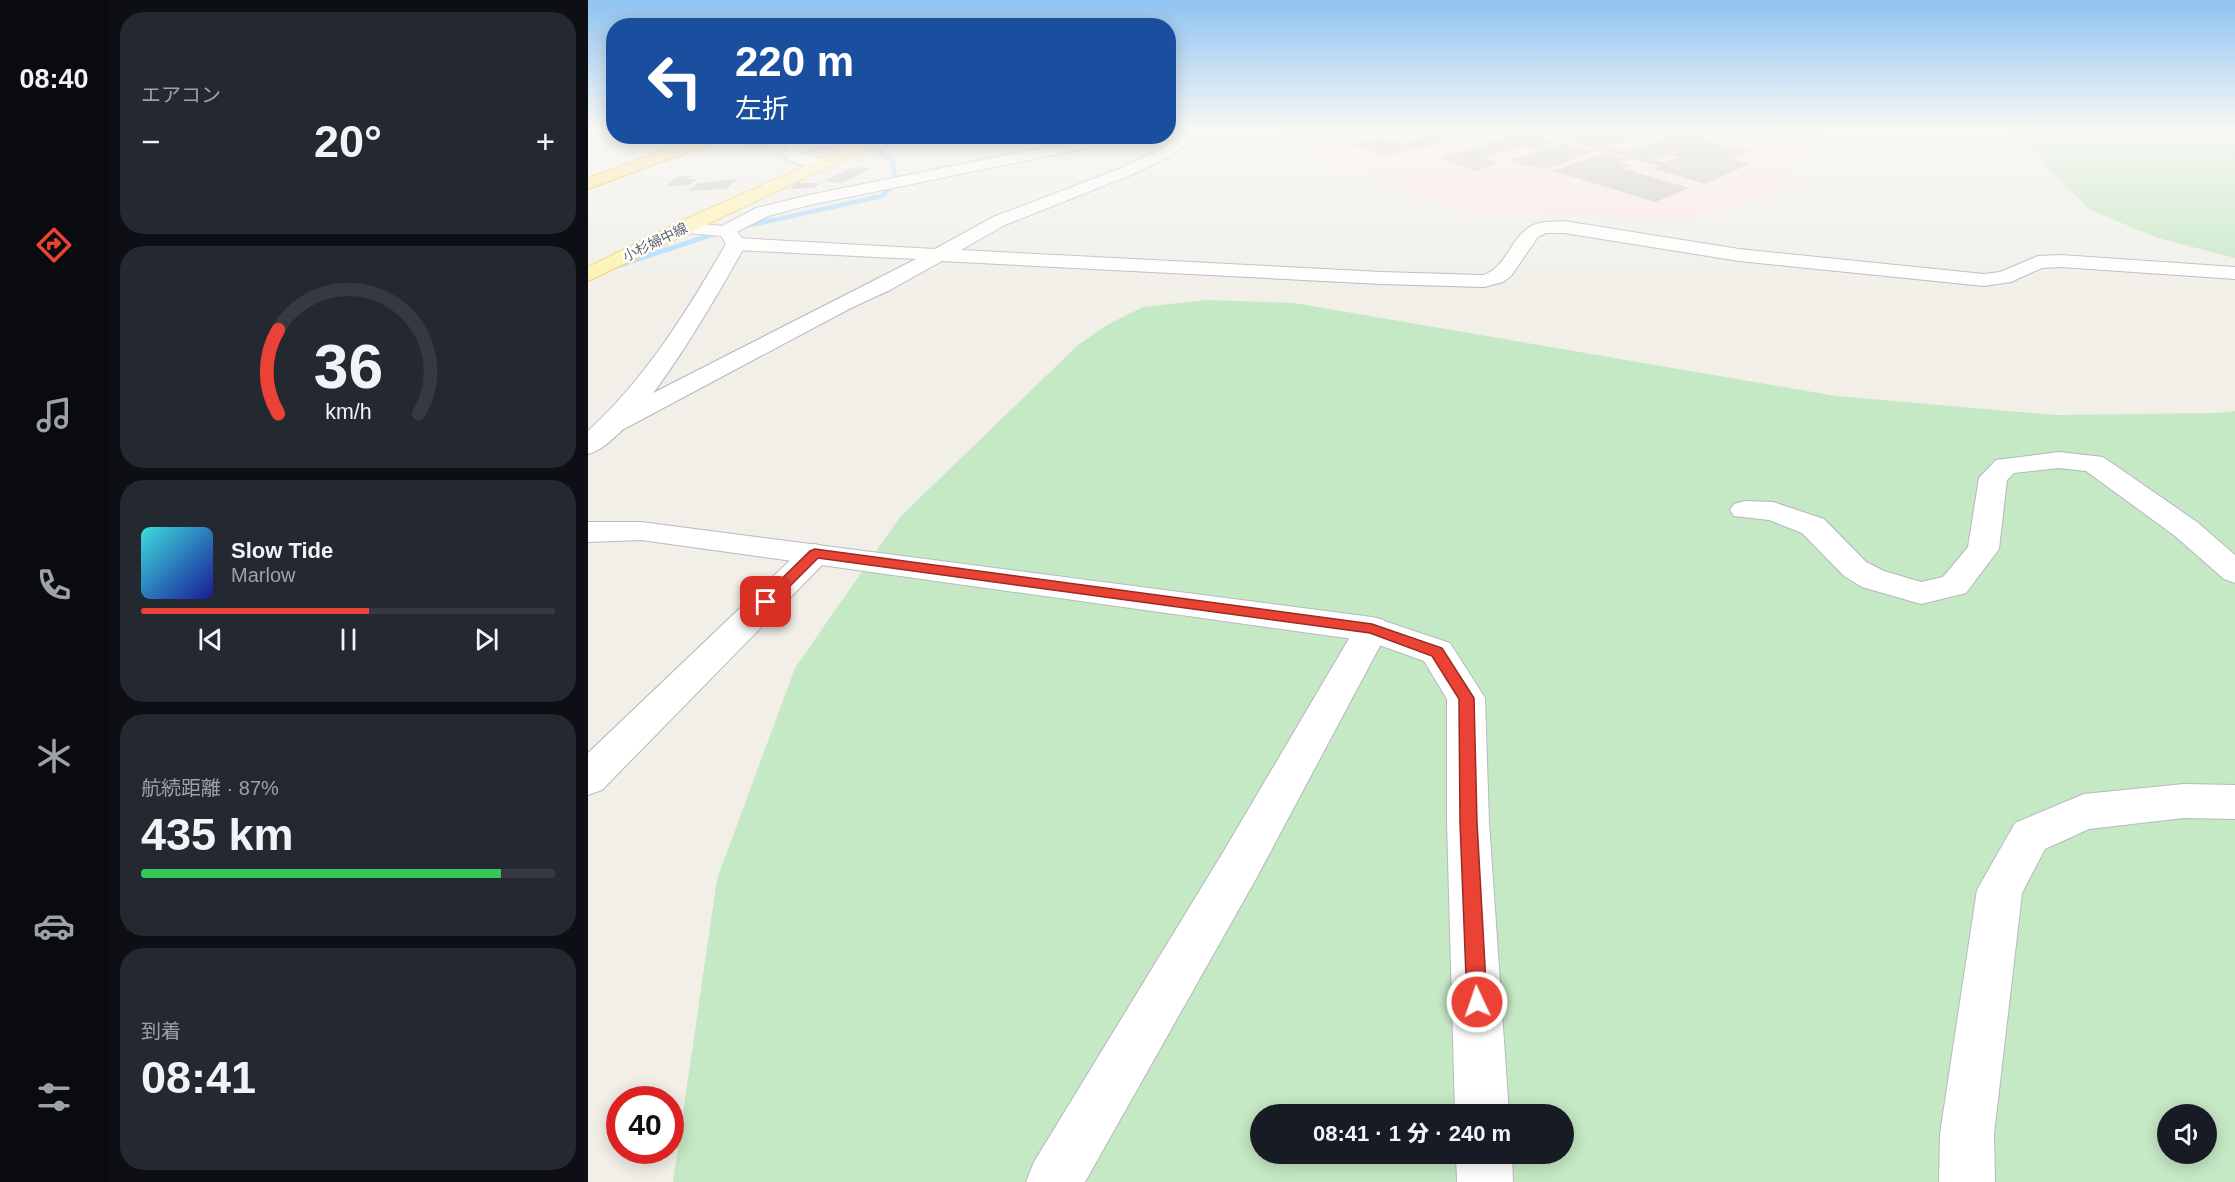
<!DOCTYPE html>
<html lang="ja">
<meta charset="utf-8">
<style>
:root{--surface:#171b24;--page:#242831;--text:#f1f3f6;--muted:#9ea1a6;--line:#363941;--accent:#ea4335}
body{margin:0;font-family:Helvetica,"Noto Sans JP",sans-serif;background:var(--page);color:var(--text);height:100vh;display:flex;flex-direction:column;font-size:22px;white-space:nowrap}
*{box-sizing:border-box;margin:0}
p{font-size:20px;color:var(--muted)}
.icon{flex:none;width:33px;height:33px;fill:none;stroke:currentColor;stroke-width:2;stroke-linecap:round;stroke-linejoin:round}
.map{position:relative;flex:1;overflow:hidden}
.sheet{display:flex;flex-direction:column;gap:12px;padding:12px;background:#0d0f14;width:480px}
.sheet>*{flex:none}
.banner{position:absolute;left:18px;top:18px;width:570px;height:126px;border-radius:24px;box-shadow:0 3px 15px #0003;background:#1a4fa0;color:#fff;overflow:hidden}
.tools{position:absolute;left:1569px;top:1104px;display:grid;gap:12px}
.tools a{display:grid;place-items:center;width:60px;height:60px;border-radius:50%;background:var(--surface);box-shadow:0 3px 15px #0003;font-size:30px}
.speed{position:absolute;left:18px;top:1086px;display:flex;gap:12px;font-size:30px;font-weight:700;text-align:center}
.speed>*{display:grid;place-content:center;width:78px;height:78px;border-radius:50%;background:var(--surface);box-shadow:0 3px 15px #0003;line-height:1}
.speed .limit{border:9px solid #d22;background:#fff;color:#111}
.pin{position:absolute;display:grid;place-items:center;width:51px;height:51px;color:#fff;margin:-26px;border-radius:12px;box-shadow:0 3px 9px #0006}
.me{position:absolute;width:66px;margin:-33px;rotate:357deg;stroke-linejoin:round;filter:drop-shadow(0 0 4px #0008)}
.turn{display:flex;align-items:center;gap:21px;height:126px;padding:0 30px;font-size:27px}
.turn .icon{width:78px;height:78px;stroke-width:2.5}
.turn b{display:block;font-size:42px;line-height:51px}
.big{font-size:45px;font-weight:800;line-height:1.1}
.sheet .tile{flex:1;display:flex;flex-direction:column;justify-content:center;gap:9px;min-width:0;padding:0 21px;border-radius:24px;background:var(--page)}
.sheet .dial{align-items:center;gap:0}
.dial svg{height:156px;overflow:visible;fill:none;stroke:var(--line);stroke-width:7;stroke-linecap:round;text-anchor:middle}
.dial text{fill:var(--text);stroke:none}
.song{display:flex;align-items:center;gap:18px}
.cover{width:72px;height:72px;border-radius:9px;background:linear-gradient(135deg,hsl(180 70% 55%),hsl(240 70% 35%))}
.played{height:6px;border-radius:3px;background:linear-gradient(90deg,var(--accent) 55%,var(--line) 55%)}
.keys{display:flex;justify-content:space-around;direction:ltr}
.heat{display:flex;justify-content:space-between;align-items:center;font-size:33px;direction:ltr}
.charge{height:9px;border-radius:4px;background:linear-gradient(90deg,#34c759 87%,var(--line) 0)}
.trip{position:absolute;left:662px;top:1104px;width:324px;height:60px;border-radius:30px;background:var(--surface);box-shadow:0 3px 15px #0003;font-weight:800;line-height:60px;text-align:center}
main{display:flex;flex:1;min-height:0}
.tabs{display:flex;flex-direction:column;width:108px;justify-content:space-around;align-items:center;background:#090b0e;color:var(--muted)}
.tabs .icon{width:42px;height:42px}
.tabs .active{color:var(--accent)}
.tabs b{font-size:27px;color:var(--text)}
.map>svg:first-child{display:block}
.medical{fill:#fce8e6}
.green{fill:#c5e8c5;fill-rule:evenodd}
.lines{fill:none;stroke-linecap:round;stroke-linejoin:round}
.stream-far1{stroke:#aadaff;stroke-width:4.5}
.stream{stroke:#aadaff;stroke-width:5}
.building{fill:#cccac5;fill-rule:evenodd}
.street-casing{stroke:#b5b8bc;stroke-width:2}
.secondary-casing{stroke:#b6babf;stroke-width:2}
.primary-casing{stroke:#f2c960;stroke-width:2}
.highway-casing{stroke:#f9ab00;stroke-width:2}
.street{fill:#fff;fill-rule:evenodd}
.secondary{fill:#fff;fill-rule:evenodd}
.primary{fill:#fff2af;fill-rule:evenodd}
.highway{fill:#fde293;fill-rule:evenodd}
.route{fill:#ea4335;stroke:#982c22;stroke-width:1.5}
.labels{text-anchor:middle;stroke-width:4.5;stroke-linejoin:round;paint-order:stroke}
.far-street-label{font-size:14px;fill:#5f6368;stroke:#fff}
</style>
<main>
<nav class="tabs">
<b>08:40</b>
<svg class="icon active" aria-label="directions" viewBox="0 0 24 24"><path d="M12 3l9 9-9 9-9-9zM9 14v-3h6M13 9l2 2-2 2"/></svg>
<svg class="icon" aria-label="music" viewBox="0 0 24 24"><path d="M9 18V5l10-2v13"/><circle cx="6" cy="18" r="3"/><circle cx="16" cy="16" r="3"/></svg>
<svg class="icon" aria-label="phone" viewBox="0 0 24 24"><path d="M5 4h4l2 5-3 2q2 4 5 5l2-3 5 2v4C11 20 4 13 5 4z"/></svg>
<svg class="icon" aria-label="climate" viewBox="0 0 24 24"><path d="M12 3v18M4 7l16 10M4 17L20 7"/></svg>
<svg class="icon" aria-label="car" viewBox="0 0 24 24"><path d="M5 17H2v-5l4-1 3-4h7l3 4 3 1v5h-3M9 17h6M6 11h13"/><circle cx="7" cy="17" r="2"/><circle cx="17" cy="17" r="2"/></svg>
<svg class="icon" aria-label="filters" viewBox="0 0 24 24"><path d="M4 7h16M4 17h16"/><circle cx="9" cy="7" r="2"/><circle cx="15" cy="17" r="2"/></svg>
</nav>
<section class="sheet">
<div class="tile"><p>エアコン</p>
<div class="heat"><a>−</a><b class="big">20°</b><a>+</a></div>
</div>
<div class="tile dial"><svg viewBox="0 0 100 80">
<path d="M14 69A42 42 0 1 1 86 69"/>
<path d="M14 69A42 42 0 0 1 14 26" stroke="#ea4335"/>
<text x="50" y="56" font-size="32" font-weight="700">36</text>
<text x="50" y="72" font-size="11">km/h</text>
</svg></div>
<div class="tile">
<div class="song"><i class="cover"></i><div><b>Slow Tide</b><p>Marlow</p></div></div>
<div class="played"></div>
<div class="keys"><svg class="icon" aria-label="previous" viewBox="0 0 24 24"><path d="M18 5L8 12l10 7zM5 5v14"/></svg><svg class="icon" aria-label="pause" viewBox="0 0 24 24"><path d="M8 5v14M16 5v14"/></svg><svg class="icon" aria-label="next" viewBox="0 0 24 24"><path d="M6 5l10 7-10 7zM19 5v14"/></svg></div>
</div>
<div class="tile"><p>航続距離 · 87%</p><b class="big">435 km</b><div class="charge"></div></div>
<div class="tile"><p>到着</p><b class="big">08:41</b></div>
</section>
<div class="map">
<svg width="1647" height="1182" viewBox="0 0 1647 1182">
<rect width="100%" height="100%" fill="#f1efe8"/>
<path class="medical" d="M 679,129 L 1256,129 L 1195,159 L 1215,183 L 1100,219 L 885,214 L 753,165 Z"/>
<path class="green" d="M 1409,129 L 1647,129 L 1647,258 L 1570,238 L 1502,210 L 1467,176 L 1451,155 L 1441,146 Z
M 618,300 L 706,303 L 1248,396 L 1467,415 L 1628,413 L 1647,411 L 1647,1182 L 85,1182 L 129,879 L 207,668 L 312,517 L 490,345 L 519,325 L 555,307 ZM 672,1114 L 975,1114 L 975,1154 L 672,1154 ZM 1580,1114 L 1618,1114 L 1618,1154 L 1580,1154 Z"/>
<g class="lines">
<path class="stream-far1" d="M 176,222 L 294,196 C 312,182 307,180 304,159 L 291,153 L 303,136"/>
<path class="stream" d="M 152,227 L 183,220
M 26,267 L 135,231"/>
</g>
<path class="building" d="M 861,129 L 896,129 L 834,149 L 814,143 Z
M 1021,129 L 1062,130 L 1049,134 L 1056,136 L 1034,144 L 1027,142 L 1018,146 L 1040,151 L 1094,132 L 1122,139 L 1118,141 L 1165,151 L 1145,159 L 1162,164 L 1117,184 L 1064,168 L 1072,166 L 1044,158 L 1032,162 L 1042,165 L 1034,168 L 1101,188 L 1067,202 L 965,171 L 1016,153 L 1031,157 L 1035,156 L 1013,149 L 958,169 L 946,166 L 941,167 L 921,161 L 974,143 L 1001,150 L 1006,148 L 982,142 L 990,139 L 978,136 L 997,130 L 1009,133 ZM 1080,154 L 1091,157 L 1076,163 L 1065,160 Z
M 944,130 L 965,135 L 956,138 L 970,142 L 948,150 L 934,146 L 896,158 L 911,163 L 888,171 L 850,158 Z
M 175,136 L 199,137 L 169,148 L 149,147 Z
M 228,136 L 254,136 L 252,140 L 222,144 Z
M 792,137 L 827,148 L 798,156 L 764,145 Z
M 253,145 L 248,150 L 220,152 L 225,146 Z
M 266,167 L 284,168 L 254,183 L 235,181 Z
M 103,176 L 99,179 L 109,179 L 101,185 L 77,186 L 89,177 Z
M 150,179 L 138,189 L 99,191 L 110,183 Z
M 208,183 L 232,183 L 226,188 L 202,189 Z"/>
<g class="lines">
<g class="street-casing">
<path id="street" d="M 603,129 L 619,129 L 582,156 L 543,175 L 417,225 L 373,250 L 793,272 L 895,275 C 921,267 922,233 948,224 C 957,221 966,222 976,221 L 1151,249 L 1396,274 L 1412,272 L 1450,256 L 1473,255 L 1647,267 L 1647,279 L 1473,267 L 1454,268 L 1423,282 L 1396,286 L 1151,261 L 976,233 L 958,233 L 950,237 L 923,276 L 915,282 L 896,287 L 793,284 L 354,261 L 302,290 L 263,308 L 36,429 L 27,431 L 18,429 L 14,423 L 18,417 L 328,259 L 148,250 L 141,248 L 138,244 L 141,240 L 148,238 L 347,249 L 405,217 L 531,169 L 572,150 Z
M 513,136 L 545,136 L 538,140 L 222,205 L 180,216 L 139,237 L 132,235 L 130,231 L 132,227 L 168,208 L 221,195 Z
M 1471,452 L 1515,457 L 1609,522 L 1647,555 L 1647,583 L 1636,579 L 1587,536 L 1498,471 L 1471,468 L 1426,473 L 1419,480 L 1411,549 L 1378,593 L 1333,604 L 1274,587 L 1256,576 L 1214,533 L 1181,520 L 1146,516 L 1142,510 L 1146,504 L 1157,501 L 1185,502 L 1236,519 L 1278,562 L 1296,571 L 1333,582 L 1355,577 L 1380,547 L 1391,478 L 1408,460 Z
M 227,544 L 238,547 L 243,554 L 238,561 L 14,790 L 0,795 L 0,753 L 216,547 Z
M 784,617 L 796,620 L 801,629 L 669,877 L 497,1182 L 438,1182 L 446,1162 L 637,849 L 772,620 Z"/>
</g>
<g class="secondary-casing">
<path id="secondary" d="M 208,136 L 223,136 L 211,153 L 244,160 L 246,163 L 244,166 C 229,170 204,165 194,154 Z
M 94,222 L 146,227 L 158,244 C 133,289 47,443 0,454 L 0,431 C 58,378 99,311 138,244 L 133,236 L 87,232 L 85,228 L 87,224 Z
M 0,522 L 53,522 L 784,617 L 862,643 L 897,698 L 901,822 L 921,1114 L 867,1114 L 859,822 L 859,699 L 836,661 L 780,641 L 53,540 L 0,542 Z
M 1596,784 L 1647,785 L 1647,819 L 1596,818 L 1501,829 L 1457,849 L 1434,893 L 1406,1134 L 1407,1182 L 1351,1182 L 1352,1134 L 1389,890 L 1427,823 L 1496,794 Z
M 868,1154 L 924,1154 L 925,1182 L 869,1182 Z"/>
</g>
<g class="primary-casing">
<path id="primary" d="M 285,136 L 305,136 L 0,281 L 0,267 L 87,224 Z"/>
</g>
<g class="highway-casing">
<path id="highway" d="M 115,136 L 137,136 L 135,139 L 0,189 L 0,178 Z"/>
</g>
<use href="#street" class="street"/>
<use href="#secondary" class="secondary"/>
<use href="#primary" class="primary"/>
<use href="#highway" class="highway"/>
</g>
<linearGradient id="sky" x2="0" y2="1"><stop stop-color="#8fc3f1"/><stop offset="0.44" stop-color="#f9f8f5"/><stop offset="1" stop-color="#f9f8f5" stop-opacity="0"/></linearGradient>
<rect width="1647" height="294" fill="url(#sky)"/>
<path class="route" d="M 227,549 L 784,624 L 854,648 L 886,698 L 889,822 L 899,1002 L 896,1009 L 889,1012 L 882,1009 L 879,1002 L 872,822 L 871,699 L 844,656 L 782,633 L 230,558 L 183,605 L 174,605 L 172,602 L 174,598 L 222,551 Z"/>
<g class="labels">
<g class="far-street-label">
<text transform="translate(67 242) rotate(-26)" y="5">小杉婦中線</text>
</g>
</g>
</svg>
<div class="tools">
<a><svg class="icon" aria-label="sound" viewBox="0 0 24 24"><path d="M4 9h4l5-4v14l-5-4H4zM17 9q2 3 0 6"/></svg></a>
</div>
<div class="speed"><div class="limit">40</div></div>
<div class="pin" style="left:178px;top:602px;background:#d93025"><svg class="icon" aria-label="arrive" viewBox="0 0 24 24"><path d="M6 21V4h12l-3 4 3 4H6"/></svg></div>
<svg class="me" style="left:889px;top:1002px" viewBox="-20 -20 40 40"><circle r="17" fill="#ea4335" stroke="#fff" stroke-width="3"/><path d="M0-11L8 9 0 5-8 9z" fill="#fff"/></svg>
<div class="trip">08:41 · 1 分 · 240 m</div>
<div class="banner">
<div class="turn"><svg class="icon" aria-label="left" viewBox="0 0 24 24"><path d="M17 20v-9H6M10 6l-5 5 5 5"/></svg><div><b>220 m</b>左折</div></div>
</div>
</div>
</main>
